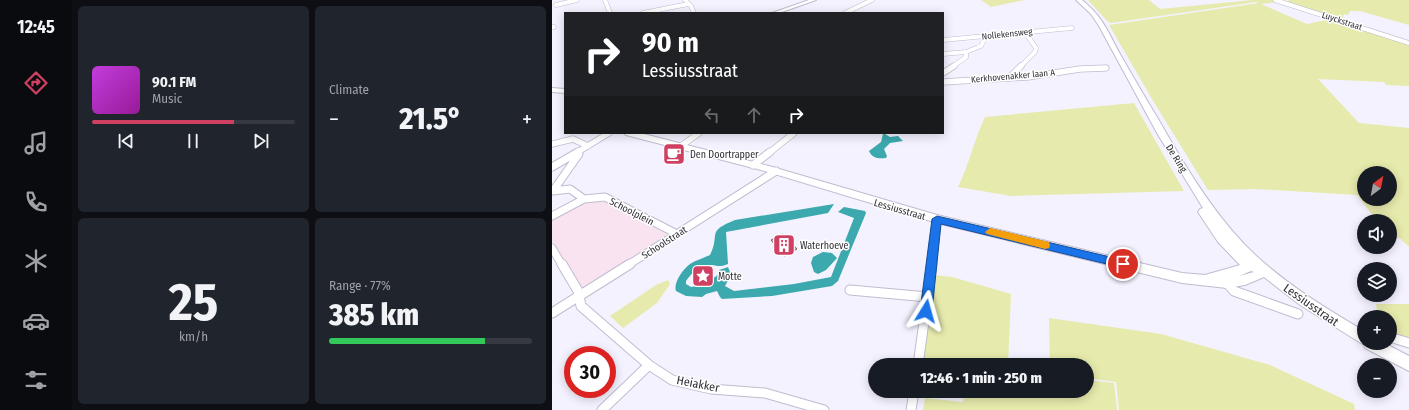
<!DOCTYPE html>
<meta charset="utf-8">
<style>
:root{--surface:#171b24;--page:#20242c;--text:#f1f3f6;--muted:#9ea1a6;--line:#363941;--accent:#cf4063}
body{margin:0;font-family:"Fira Sans Condensed",sans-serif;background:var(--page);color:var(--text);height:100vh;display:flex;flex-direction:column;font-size:15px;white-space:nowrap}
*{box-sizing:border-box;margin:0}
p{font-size:13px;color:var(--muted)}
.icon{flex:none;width:22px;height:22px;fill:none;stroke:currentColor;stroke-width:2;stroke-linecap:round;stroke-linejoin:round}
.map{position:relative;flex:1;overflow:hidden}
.details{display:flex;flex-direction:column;gap:6px;padding:6px;background:#0d0f14;width:480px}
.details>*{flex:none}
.guide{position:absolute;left:12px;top:12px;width:380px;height:122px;border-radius:0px;box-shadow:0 2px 10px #0003;background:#202124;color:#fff;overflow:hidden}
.needle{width:26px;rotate:32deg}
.controls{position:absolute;left:805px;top:166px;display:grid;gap:8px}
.controls a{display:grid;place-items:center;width:40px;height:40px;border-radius:50%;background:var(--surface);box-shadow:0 2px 10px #0003;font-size:20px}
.speed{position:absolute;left:12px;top:346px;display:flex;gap:8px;font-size:20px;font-weight:700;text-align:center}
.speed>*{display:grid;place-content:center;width:52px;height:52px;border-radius:50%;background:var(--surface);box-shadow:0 2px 10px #0003;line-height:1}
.speed .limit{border:6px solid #d22;background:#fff;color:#111}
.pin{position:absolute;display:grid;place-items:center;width:34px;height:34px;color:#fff;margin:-17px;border:2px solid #fff;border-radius:50%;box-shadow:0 1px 4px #0007}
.me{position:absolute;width:44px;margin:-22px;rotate:8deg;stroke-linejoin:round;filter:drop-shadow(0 0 3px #0008)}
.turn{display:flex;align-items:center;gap:14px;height:84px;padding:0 12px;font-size:18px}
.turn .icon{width:52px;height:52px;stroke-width:2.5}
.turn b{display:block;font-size:28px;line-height:34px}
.lanes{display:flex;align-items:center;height:38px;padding:0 12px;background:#0003;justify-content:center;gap:20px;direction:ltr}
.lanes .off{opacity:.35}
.big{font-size:30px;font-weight:800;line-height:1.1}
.details .widget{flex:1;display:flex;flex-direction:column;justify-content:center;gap:6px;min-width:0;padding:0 14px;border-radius:6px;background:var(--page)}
.details .dial{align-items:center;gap:0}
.dial b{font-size:52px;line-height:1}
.song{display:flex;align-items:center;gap:12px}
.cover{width:48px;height:48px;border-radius:6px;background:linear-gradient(135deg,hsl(290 70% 55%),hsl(300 70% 35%))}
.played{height:4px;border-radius:2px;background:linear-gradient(90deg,var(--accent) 70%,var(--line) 70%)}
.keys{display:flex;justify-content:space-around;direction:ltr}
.heat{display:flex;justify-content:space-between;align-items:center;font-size:22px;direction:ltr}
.charge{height:6px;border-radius:3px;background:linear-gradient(90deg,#34c759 77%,var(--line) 0)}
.details .tiles{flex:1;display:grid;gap:6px;grid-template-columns:repeat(2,1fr)}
.trip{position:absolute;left:316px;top:358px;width:226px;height:40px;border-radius:20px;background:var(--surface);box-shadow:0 2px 10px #0003;font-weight:800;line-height:40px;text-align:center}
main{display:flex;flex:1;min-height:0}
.tabs{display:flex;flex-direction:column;width:72px;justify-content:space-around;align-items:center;background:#090b0e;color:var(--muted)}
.tabs .icon{width:28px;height:28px}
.tabs .active{color:var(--accent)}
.tabs b{font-size:18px;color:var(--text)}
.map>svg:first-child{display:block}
.education{fill:#f9e3f0}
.green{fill:#e6eaac;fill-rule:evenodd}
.water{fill:#3ba9ae}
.building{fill:#c5b0a7;stroke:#79665e}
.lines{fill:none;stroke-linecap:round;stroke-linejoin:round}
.minor-far3-casing{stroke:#c0bcd0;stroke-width:5}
.minor-far2-casing{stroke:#c0bcd0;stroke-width:7}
.minor-far1-casing{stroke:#c0bcd0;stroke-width:9}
.minor-casing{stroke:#c0bcd0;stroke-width:11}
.tertiary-casing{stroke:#c0bcd0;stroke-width:2}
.secondary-casing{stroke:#c0bcd0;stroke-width:2}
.minor-far3{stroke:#fff;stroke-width:4}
.minor-far2{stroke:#fff;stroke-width:5.5}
.minor-far1{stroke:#fff;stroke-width:7}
.minor{stroke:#fff;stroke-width:9}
.tertiary{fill:#fff;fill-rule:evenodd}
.secondary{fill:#fff;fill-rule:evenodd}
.route{fill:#1a73e8;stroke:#114b97}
.slow{fill:#f59e0b}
.labels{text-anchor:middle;stroke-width:3;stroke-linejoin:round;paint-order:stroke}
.far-street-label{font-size:9px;fill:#2f2e35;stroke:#fff}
.poi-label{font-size:10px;fill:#2f2e35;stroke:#fff;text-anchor:start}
.street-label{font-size:10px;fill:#2f2e35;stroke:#fff}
.near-street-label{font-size:12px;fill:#2f2e35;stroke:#fff}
</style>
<main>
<nav class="tabs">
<b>12:45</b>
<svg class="icon active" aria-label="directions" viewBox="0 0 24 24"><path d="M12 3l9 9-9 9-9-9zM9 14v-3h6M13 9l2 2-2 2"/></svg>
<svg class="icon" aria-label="music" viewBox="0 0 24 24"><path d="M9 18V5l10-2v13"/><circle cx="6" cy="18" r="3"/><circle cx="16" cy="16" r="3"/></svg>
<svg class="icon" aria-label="phone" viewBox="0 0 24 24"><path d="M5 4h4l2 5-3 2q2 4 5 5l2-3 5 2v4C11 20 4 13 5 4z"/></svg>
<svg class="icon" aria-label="climate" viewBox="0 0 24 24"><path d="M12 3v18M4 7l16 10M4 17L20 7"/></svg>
<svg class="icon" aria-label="car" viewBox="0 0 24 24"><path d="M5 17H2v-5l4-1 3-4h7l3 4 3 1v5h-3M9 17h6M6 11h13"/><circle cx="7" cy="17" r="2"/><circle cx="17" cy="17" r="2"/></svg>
<svg class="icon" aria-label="filters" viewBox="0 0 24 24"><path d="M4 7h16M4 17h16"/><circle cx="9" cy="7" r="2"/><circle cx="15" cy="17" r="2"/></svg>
</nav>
<section class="details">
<div class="tiles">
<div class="widget">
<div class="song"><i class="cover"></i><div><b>90.1 FM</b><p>Music</p></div></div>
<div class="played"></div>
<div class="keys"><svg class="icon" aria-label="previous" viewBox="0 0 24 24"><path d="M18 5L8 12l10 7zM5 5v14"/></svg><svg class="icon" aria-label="pause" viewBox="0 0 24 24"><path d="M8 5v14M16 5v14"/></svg><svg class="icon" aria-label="next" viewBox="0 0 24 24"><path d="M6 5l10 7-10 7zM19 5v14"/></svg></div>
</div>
<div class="widget"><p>Climate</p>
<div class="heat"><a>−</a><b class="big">21.5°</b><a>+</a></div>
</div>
<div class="widget dial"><b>25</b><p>km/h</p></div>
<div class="widget"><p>Range · 77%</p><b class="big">385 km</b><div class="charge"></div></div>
</div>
</section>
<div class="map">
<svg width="857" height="410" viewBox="0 0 857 410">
<rect width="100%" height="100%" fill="#f4f2fe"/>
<path class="education" d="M 50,200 L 114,234 L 115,236 L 31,289 L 0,242 L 0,218 L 28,203 Z"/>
<path class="green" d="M 429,0 L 472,0 L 439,7 Z
M 536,0 L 597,0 L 608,9 L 701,0 L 727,0 L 734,3 L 737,0 L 857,0 L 857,25 L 808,11 L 798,11 L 796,15 L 792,14 L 791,16 L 792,17 L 788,19 L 726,2 L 709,4 L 755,24 L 779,19 L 857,44 L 857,86 L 834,85 L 832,82 L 766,79 L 807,123 L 857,128 L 857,247 L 848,238 L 838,237 L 838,221 L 825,221 L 805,195 L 704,189 L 656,190 L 603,104 L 557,25 L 707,3 L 704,2 L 559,23 L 555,21 ZM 812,173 L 838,173 L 838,199 L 812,199 Z
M 582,103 L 632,191 L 459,196 L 406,187 C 417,165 422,140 433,117 Z
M 382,275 L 400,277 L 459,294 L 456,365 L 382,365 L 369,363 Z
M 116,280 L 118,284 L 105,303 L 71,328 L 58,316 L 104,285 Z
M 824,304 L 857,304 L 857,340 L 838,334 L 838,317 L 826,317 Z
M 497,318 L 609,334 L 718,365 L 802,404 L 803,410 L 567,410 L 564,382 L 535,378 L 535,365 L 498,365 Z
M 535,380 L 562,383 L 565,410 L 371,410 L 373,398 L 411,402 L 413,391 L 535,391 Z"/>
<path class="water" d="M 331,134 L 333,134 L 338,137 L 346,136 L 351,141 L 338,143 L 332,149 L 335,156 L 334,158 C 326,159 320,158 317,151 L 329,142 Z
M 282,204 L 276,213 L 174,232 L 176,264 C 166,268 166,265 157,265 C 146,265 140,273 134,281 L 134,284 L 139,287 L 152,285 L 167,274 L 167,270 L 176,267 L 179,275 L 173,286 L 182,291 L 242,284 L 279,277 L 302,218 L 286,212 L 292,207 L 313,211 L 314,213 L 286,281 L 280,286 L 220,296 L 170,299 L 168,297 L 165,291 L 154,294 L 150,297 L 134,296 L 124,291 C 121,283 131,269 138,264 C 144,260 152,258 158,255 C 169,234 153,232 183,220 Z
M 271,252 L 280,253 L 285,258 L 274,270 L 266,274 L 262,272 L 259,263 L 261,257 Z"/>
<path class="building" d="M 231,234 L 245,249 L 232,256 L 219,240 Z"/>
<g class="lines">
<g class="minor-far3-casing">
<path id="minor-far3" d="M 53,0 L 58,13
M 133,0 L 139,6 L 142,13
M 723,0 L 857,43
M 4,5 L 25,0
M 91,13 L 136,4
M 293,13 L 320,0
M 0,27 L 2,27
M 391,40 L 520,28
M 391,54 L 414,52
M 400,67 L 414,57 L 414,52 L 429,46 L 432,40 L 430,36
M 468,67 L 483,52 L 484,48 L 473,32"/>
</g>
<g class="minor-far2-casing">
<path id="minor-far2" d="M 391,73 L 402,66
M 457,78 L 469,66
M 391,82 L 476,77 L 528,69 L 554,68
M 0,144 L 21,139 L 36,146
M 129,146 L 147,133
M 26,151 L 27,153
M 24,153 L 57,133
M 217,153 L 242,133"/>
</g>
<g class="minor-far1-casing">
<path id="minor-far1" d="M 26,152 L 27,154 L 1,191 L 18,189 L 32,199
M 201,165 L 218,152
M 0,167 L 26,152
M 0,216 L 32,199 L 53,197 L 125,234
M 0,248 L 10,265
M 76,265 L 224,171
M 380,265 L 385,219"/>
</g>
<g class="minor-casing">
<path id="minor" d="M 10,264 L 26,291 L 29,306 L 97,365 L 120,380 L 159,389 L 213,393 L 272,410
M 675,283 L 682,291 L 746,314
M 298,290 L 376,297
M 0,313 L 78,264
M 838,337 L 857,343
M 366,365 L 380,264
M 50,410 L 97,365
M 359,410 L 362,391"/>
</g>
<g class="tertiary-casing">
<path id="tertiary" d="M 257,0 L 264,0 L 227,13 L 220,13 Z"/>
</g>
<g class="secondary-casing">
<path id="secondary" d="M 524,0 L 530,0 C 551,17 556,32 568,54 C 580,75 592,96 605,117 C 630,161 657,207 692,244 C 727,280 770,306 812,331 L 812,343 L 832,343 L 857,356 L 857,371 L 813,348 L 812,345 L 748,305 L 712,277 L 693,285 L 675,288 L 630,283 L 385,223 L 209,170 L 74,135 L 72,133 L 88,133 L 217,166 L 385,215 L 630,273 L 653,275 L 688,265 L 666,242 L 646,212 L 648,209 L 651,208 L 605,133 L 547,26 L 539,14 ZM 699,271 L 702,272 L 687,276 Z
M 0,88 L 13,89 L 13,93 L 0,92 Z"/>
</g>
<use href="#minor-far3" class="minor-far3"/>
<use href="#minor-far2" class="minor-far2"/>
<use href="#minor-far1" class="minor-far1"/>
<use href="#minor" class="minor"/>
<use href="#tertiary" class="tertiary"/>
<use href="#secondary" class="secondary"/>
</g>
<path class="route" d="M 385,216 L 571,260 L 575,261 L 576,264 L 575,267 L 571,268 L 389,224 L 380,311 L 378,314 L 374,315 L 370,314 L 368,311 L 380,219 Z"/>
<path class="slow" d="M 438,228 L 493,241 L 497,242 L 498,245 L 497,248 L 493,249 L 435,234 L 433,232 Z"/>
<defs>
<g id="cafe-square" transform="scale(1.15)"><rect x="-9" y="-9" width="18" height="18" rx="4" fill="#cf4063" stroke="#fff"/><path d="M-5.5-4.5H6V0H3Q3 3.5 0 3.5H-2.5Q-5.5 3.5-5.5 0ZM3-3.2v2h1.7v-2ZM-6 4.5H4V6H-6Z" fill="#fff"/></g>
<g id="building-square" transform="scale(1.15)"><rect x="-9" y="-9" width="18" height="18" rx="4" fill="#cf4063" stroke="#fff"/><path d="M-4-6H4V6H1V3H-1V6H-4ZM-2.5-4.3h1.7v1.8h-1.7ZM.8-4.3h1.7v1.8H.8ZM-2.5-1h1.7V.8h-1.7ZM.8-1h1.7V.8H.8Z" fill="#fff"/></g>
<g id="sight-square" transform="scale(1.15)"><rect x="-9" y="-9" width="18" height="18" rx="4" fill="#cf4063" stroke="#fff"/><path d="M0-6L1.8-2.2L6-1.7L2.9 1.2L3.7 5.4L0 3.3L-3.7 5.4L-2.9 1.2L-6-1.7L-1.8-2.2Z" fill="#fff"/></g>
</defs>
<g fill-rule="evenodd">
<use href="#cafe-square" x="122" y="154"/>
<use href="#building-square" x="232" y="245"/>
<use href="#sight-square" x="151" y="276"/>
</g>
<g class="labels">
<g class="far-street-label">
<text transform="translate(790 21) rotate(18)" y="3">Luyckstraat</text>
<text transform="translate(455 34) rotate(-6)" y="3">Nollekensweg</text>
<text transform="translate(461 76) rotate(-5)" y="3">Kerkhovenakker laan A</text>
</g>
<g class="poi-label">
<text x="138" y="158">Den Doortrapper</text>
<text x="248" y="249">Waterhoeve</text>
<text x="166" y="280">Motte</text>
</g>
<g class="street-label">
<text transform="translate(625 158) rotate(58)" y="4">De Ring</text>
<text transform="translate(348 209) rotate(16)" y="4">Lessiusstraat</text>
<text transform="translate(80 211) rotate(27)" y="4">Schoolplein</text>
<text transform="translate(112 242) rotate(-33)" y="4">Schoolstraat</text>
</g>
<g class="near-street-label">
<text transform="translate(759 305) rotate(35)" y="4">Lessiusstraat</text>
<text transform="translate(146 384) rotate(11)" y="4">Heiakker</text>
</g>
</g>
</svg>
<div class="controls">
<a><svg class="needle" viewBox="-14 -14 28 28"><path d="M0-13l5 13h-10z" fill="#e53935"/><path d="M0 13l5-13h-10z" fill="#9ea1a6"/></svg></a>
<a><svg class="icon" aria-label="sound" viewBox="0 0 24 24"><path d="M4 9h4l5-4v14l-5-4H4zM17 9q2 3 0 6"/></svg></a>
<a><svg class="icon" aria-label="layers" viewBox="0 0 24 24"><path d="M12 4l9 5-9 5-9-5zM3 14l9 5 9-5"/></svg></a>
<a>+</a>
<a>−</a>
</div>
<div class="speed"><div class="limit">30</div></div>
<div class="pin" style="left:571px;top:264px;background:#d93025"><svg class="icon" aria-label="arrive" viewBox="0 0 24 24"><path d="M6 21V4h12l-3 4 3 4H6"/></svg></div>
<svg class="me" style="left:374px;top:311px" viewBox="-20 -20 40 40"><path d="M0-17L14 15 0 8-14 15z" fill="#1a73e8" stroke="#fff" stroke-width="4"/></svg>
<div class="trip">12:46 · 1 min · 250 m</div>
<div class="guide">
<div class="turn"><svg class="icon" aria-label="right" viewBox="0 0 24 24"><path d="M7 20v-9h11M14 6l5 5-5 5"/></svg><div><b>90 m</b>Lessiusstraat</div></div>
<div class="lanes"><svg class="icon off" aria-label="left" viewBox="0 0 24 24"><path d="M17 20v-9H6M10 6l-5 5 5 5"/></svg><svg class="icon off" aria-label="ahead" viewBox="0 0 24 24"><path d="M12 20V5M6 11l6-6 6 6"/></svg><svg class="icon" aria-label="right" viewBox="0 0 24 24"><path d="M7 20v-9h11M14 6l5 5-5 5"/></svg></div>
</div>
</div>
</main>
